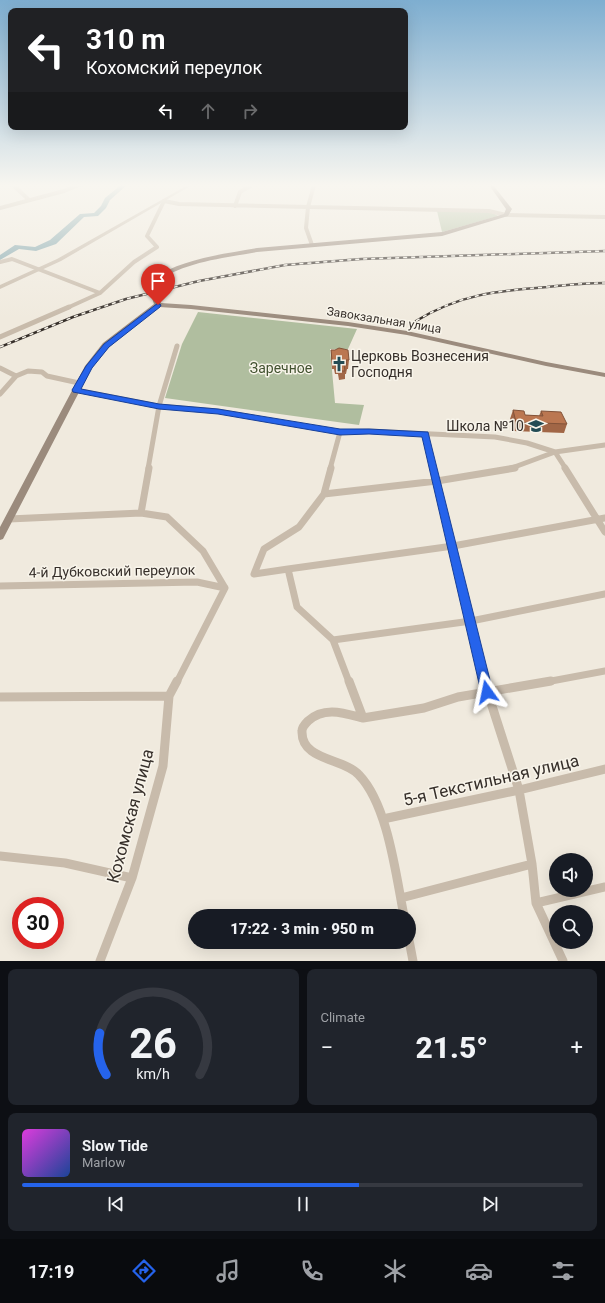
<!DOCTYPE html>
<meta charset="utf-8">
<style>
:root{--surface:#171b24;--page:#20242c;--text:#f1f3f6;--muted:#9ea1a6;--line:#363941;--accent:#2563eb}
body{margin:0;font-family:Roboto,sans-serif;background:var(--page);color:var(--text);height:100vh;display:flex;flex-direction:column;font-size:15px;white-space:nowrap}
*{box-sizing:border-box;margin:0}
p{font-size:13px;color:var(--muted)}
.icon{flex:none;width:22px;height:22px;fill:none;stroke:currentColor;stroke-width:2;stroke-linecap:round;stroke-linejoin:round}
.map{position:relative;height:961px;overflow:hidden}
.sheet{display:flex;flex-direction:column;gap:8px;padding:8px;background:#0d0f14;flex:1}
.sheet>*{flex:none}
.hud{position:absolute;left:8px;top:8px;width:400px;height:122px;border-radius:8px;box-shadow:0 4px 16px #0002;background:#202124;color:#fff;overflow:hidden}
.fabs{position:absolute;left:549px;top:853px;display:grid;gap:8px}
.fabs a{display:grid;place-items:center;width:44px;height:44px;border-radius:50%;background:var(--surface);box-shadow:0 4px 16px #0002;font-size:20px}
.speed{position:absolute;left:12px;top:897px;display:flex;gap:8px;font-size:20px;font-weight:700;text-align:center}
.speed>*{display:grid;place-content:center;width:52px;height:52px;border-radius:50%;background:var(--surface);box-shadow:0 4px 16px #0002;line-height:1}
.speed .limit{border:6px solid #d22;background:#fff;color:#111}
.pin{position:absolute;display:grid;place-items:center;width:34px;height:34px;color:#fff;margin:-41px -17px;border-radius:50% 50% 50% 0;rotate:-45deg;box-shadow:0 0 4px #0007}
.pin .icon{rotate:45deg}
.me{position:absolute;width:44px;margin:-22px;rotate:348deg;stroke-linejoin:round;filter:drop-shadow(0 0 3px #0008)}
.turn{display:flex;align-items:center;gap:14px;height:84px;padding:0 12px;font-size:18px}
.turn .icon{width:52px;height:52px;stroke-width:2.5}
.turn b{display:block;font-size:28px;line-height:34px}
.lanes{display:flex;align-items:center;height:38px;padding:0 12px;background:#0003;justify-content:center;gap:20px;direction:ltr}
.lanes .off{opacity:.35}
.big{font-size:30px;font-weight:800;line-height:1.1}
.sheet .widget{flex:1;display:flex;flex-direction:column;justify-content:center;gap:6px;min-width:0;padding:0 14px;border-radius:8px;background:var(--page)}
.sheet .dial{align-items:center;gap:0}
.dial svg{height:104px;overflow:visible;fill:none;stroke:var(--line);stroke-width:7;stroke-linecap:round;text-anchor:middle}
.dial text{fill:var(--text);stroke:none}
.song{display:flex;align-items:center;gap:12px}
.cover{width:48px;height:48px;border-radius:6px;background:linear-gradient(135deg,hsl(300 70% 55%),hsl(220 70% 35%))}
.played{height:4px;border-radius:2px;background:linear-gradient(90deg,var(--accent) 60%,var(--line) 60%)}
.keys{display:flex;justify-content:space-around;direction:ltr}
.heat{display:flex;justify-content:space-between;align-items:center;font-size:22px;direction:ltr}
.sheet .tiles{flex:1;display:grid;gap:8px;grid-template-columns:1fr 1fr}
.widget:last-child{grid-column:span 2}
.trip{position:absolute;left:188px;top:909px;width:228px;height:40px;border-radius:20px;background:var(--surface);box-shadow:0 4px 16px #0002;font-weight:800;line-height:40px;text-align:center}
.dock{display:flex;height:64px;justify-content:space-around;align-items:center;background:#090b0e;color:var(--muted)}
.dock .icon{width:28px;height:28px}
.dock .current{color:var(--accent)}
.dock b{font-size:18px;color:var(--text)}
.map>svg:first-child{display:block}
.green{fill:#b0be9f}
.lines{fill:none;stroke-linecap:round;stroke-linejoin:round}
.river{fill:#80a4ab;fill-rule:evenodd}
.minor-far3{stroke:#c8bbab;stroke-width:4}
.minor-far2{stroke:#c8bbab;stroke-width:5}
.minor-far1{stroke:#c8bbab;stroke-width:7}
.minor{stroke:#c8bbab;stroke-width:9}
.tertiary{fill:#c8bbab;fill-rule:evenodd}
.secondary{fill:#9b8b7d;fill-rule:evenodd}
.rail-casing{stroke:#362f2a;stroke-width:2.5}
.rail{stroke:#f8f4ea;stroke-width:1.5;stroke-dasharray:4;stroke-linecap:butt}
.wall{fill:#a16646}
.building{fill:#bb7751;stroke:#835339}
.route{fill:#2563eb;stroke:#184099}
.labels{text-anchor:middle;stroke-width:3;stroke-linejoin:round;paint-order:stroke}
.far-street-label{font-size:12px;fill:#362f2a;stroke:#f8f4ea}
.poi-label{font-size:14px;fill:#362f2a;stroke:#f8f4ea;text-anchor:start}
.park-label{font-size:14px;fill:#425230;stroke:#f8f4ea}
.street-label{font-size:14px;fill:#362f2a;stroke:#f8f4ea}
.near-street-label{font-size:17px;fill:#362f2a;stroke:#f8f4ea}
</style>
<div class="map">
<svg width="605" height="961" viewBox="0 0 605 961">
<rect width="100%" height="100%" fill="#f0eade"/>
<path class="green" d="M 437,211 L 492,212 L 498,216 L 442,232 Z
M 198,312 L 357,329 L 348,349 L 330,349 L 335,403 L 364,405 L 359,425 L 165,398 L 182,344 Z"/>
<g class="lines">
<path class="river" d="M 121,185 L 127,185 L 110,200 L 106,208 L 98,216 L 84,217 L 56,244 L 36,251 L 19,249 L 0,260 L 0,255 L 15,245 L 35,247 L 50,240 L 80,214 L 94,213 L 101,206 L 105,198 Z"/>
<path class="minor-far3" d="M 13,185 L 29,200
M 235,206 L 240,192 L 250,186
M 0,208 L 64,191 L 79,185
M 312,245 L 306,228 L 308,207 L 314,185
M 0,262 L 12,259 L 100,293
M 67,308 L 100,293 L 134,262 L 157,247 L 147,236 L 164,201 L 179,204 L 489,211 L 506,215 L 605,217"/>
<path class="minor-far2" d="M 0,337 L 69,307
M 0,368 L 16,376
M 76,390 L 159,406 L 218,411 L 340,432 L 369,431 L 495,437 L 527,443 L 555,452 L 566,469
M 0,394 L 16,376 L 28,371 L 42,372 L 47,376 L 79,383
M 425,434 L 433,469
M 148,469 L 159,406 L 177,346
M 330,469 L 340,432
M 509,469 L 555,452 L 605,445"/>
<path class="minor-far1" d="M 331,468 L 324,494 L 299,527 L 264,549 L 254,574 L 288,569 L 297,607 L 333,640 L 349,682
M 433,468 L 484,682
M 565,468 L 605,532
M 324,494 L 437,481 L 515,468
M 141,513 L 149,468
M 9,519 L 141,513 L 167,517 L 203,551 L 225,588 L 177,682
M 288,569 L 453,546 L 605,518
M 0,586 L 197,582 L 225,588
M 333,640 L 471,621 L 605,594
M 546,682 L 605,671"/>
<path class="minor" d="M 349,681 L 363,718 C 344,713 324,706 308,721 C 305,724 302,727 302,731 C 301,761 344,758 359,775 C 388,805 396,876 404,916
M 484,681 L 519,790 L 532,864 L 536,903 L 563,961
M 0,697 L 169,696
M 363,718 L 424,708 L 458,697 L 551,681
M 383,819 L 519,790 L 605,769
M 0,856 L 65,863 L 132,878
M 401,898 L 532,864
M 536,903 L 605,887
M 409,940 L 413,961
M 100,961 L 132,878 L 163,766 L 169,696 L 177,681"/>
<path class="tertiary" d="M 188,185 L 192,185 L 61,261 L 0,289 L 0,285 L 57,259 Z"/>
<path class="secondary" d="M 489,185 L 493,185 L 512,209 L 508,216 L 442,236 L 257,252 C 223,258 186,262 157,281 L 156,292 L 161,303 L 191,305 L 348,322 L 407,331 L 546,362 L 605,373 L 605,377 L 546,366 L 407,335 L 348,326 L 191,309 L 159,307 L 109,347 L 91,369 L 3,539 L 0,540 L 0,527 L 85,366 L 103,343 L 154,304 L 150,292 L 152,279 C 182,259 222,254 257,248 L 442,232 L 504,214 L 506,209 Z"/>
<g class="rail-casing">
<path id="rail" d="M 416,321 C 460,294 497,291 547,287 C 566,285 586,283 605,283
M 0,347 L 73,317 L 126,299 L 199,281 L 285,265 L 361,259 L 605,251"/>
</g>
<use href="#rail" class="rail"/>
</g>
<path class="wall" d="M 331,350 L 349,360 L 348,369 L 347,369 L 346,374 L 345,374 L 345,379 L 339,380 L 338,374 L 335,374 L 334,369 L 332,369 L 331,359 Z
M 513,410 L 525,415 L 539,416 L 541,411 L 567,424 L 564,433 L 513,431 L 510,419 Z"/>
<path class="building" d="M 339,348 L 348,350 L 349,360 L 346,360 L 347,365 L 344,365 L 345,371 L 339,371 L 338,366 L 335,366 L 335,360 L 332,360 L 331,350 L 335,350 Z
M 513,410 L 524,411 L 525,415 L 543,416 L 541,411 L 561,412 L 567,424 L 516,422 Z"/>
<linearGradient id="sky" x2="0" y2="1"><stop stop-color="#7eaed0"/><stop offset="0.58" stop-color="#f8f6f0"/><stop offset="1" stop-color="#f8f6f0" stop-opacity="0"/></linearGradient>
<rect width="605" height="319" fill="url(#sky)"/>
<path class="route" d="M 158,303 L 161,305 L 160,307 L 109,347 L 92,368 L 81,389 L 159,404 L 218,409 L 340,429 L 369,429 L 428,432 L 493,692 L 491,696 L 487,698 L 483,696 L 481,692 L 422,437 L 369,434 L 340,435 L 218,414 L 159,409 L 73,392 L 72,390 L 86,366 L 104,344 Z"/>
<defs>
<g id="church-bare" transform="scale(1.2)"><path d="M-1.2-6h2.4v3.5h3.3v2.4h-3.3V6h-2.4V-.1h-3.3v-2.4h3.3Z" fill="#234b54" stroke="#f8f4ea" stroke-width="2.5" paint-order="stroke"/></g>
<g id="school-bare" transform="scale(1.2)"><path d="M0-5L7-2L0 1L-7-2ZM-4 1L0 2.5L4 1V4Q0 6-4 4Z" fill="#234b54" stroke="#f8f4ea" stroke-width="2.5" paint-order="stroke"/></g>
</defs>
<g fill-rule="evenodd">
<use href="#church-bare" x="339" y="364"/>
<use href="#school-bare" x="536" y="426"/>
</g>
<g class="labels">
<g class="far-street-label">
<text transform="translate(384 320) rotate(9)" y="4">Завокзальная улица</text>
</g>
<g class="poi-label">
<text x="351" y="361">Церковь Вознесения<tspan x="351" dy="16">Господня</tspan></text>
<text x="524" y="431" text-anchor="end">Школа №10</text>
</g>
<g class="park-label">
<text x="281" y="373">Заречное</text>
</g>
<g class="street-label">
<text transform="translate(112 571) rotate(-1)" y="5">4-й Дубковский переулок</text>
</g>
<g class="near-street-label">
<text transform="translate(491 780) rotate(-13)" y="6">5-я Текстильная улица</text>
<text transform="translate(130 816) rotate(-75)" y="6">Кохомская улица</text>
</g>
</g>
</svg>
<div class="fabs">
<a><svg class="icon" aria-label="sound" viewBox="0 0 24 24"><path d="M4 9h4l5-4v14l-5-4H4zM17 9q2 3 0 6"/></svg></a>
<a><svg class="icon" aria-label="search" viewBox="0 0 24 24"><circle cx="10" cy="10" r="6"/><path d="M15 15l6 6"/></svg></a>
</div>
<div class="speed"><div class="limit">30</div></div>
<div class="pin" style="left:158px;top:305px;background:#d93025"><svg class="icon" aria-label="arrive" viewBox="0 0 24 24"><path d="M6 21V4h12l-3 4 3 4H6"/></svg></div>
<svg class="me" style="left:487px;top:692px" viewBox="-20 -20 40 40"><path d="M0-17L14 15 0 8-14 15z" fill="#2563eb" stroke="#fff" stroke-width="4"/></svg>
<div class="trip">17:22 · 3 min · 950 m</div>
<div class="hud">
<div class="turn"><svg class="icon" aria-label="left" viewBox="0 0 24 24"><path d="M17 20v-9H6M10 6l-5 5 5 5"/></svg><div><b>310 m</b>Кохомский переулок</div></div>
<div class="lanes"><svg class="icon" aria-label="left" viewBox="0 0 24 24"><path d="M17 20v-9H6M10 6l-5 5 5 5"/></svg><svg class="icon off" aria-label="ahead" viewBox="0 0 24 24"><path d="M12 20V5M6 11l6-6 6 6"/></svg><svg class="icon off" aria-label="right" viewBox="0 0 24 24"><path d="M7 20v-9h11M14 6l5 5-5 5"/></svg></div>
</div>
</div>
<section class="sheet">
<div class="tiles">
<div class="widget dial"><svg viewBox="0 0 100 80">
<path d="M14 69A42 42 0 1 1 86 69"/>
<path d="M14 69A42 42 0 0 1 9 37" stroke="#2563eb"/>
<text x="50" y="56" font-size="32" font-weight="700">26</text>
<text x="50" y="72" font-size="11">km/h</text>
</svg></div>
<div class="widget"><p>Climate</p>
<div class="heat"><a>−</a><b class="big">21.5°</b><a>+</a></div>
</div>
<div class="widget">
<div class="song"><i class="cover"></i><div><b>Slow Tide</b><p>Marlow</p></div></div>
<div class="played"></div>
<div class="keys"><svg class="icon" aria-label="previous" viewBox="0 0 24 24"><path d="M18 5L8 12l10 7zM5 5v14"/></svg><svg class="icon" aria-label="pause" viewBox="0 0 24 24"><path d="M8 5v14M16 5v14"/></svg><svg class="icon" aria-label="next" viewBox="0 0 24 24"><path d="M6 5l10 7-10 7zM19 5v14"/></svg></div>
</div>
</div>
</section>
<nav class="dock">
<b>17:19</b>
<svg class="icon current" aria-label="directions" viewBox="0 0 24 24"><path d="M12 3l9 9-9 9-9-9zM9 14v-3h6M13 9l2 2-2 2"/></svg>
<svg class="icon" aria-label="music" viewBox="0 0 24 24"><path d="M9 18V5l10-2v13"/><circle cx="6" cy="18" r="3"/><circle cx="16" cy="16" r="3"/></svg>
<svg class="icon" aria-label="phone" viewBox="0 0 24 24"><path d="M5 4h4l2 5-3 2q2 4 5 5l2-3 5 2v4C11 20 4 13 5 4z"/></svg>
<svg class="icon" aria-label="climate" viewBox="0 0 24 24"><path d="M12 3v18M4 7l16 10M4 17L20 7"/></svg>
<svg class="icon" aria-label="car" viewBox="0 0 24 24"><path d="M5 17H2v-5l4-1 3-4h7l3 4 3 1v5h-3M9 17h6M6 11h13"/><circle cx="7" cy="17" r="2"/><circle cx="17" cy="17" r="2"/></svg>
<svg class="icon" aria-label="filters" viewBox="0 0 24 24"><path d="M4 7h16M4 17h16"/><circle cx="9" cy="7" r="2"/><circle cx="15" cy="17" r="2"/></svg>
</nav>
